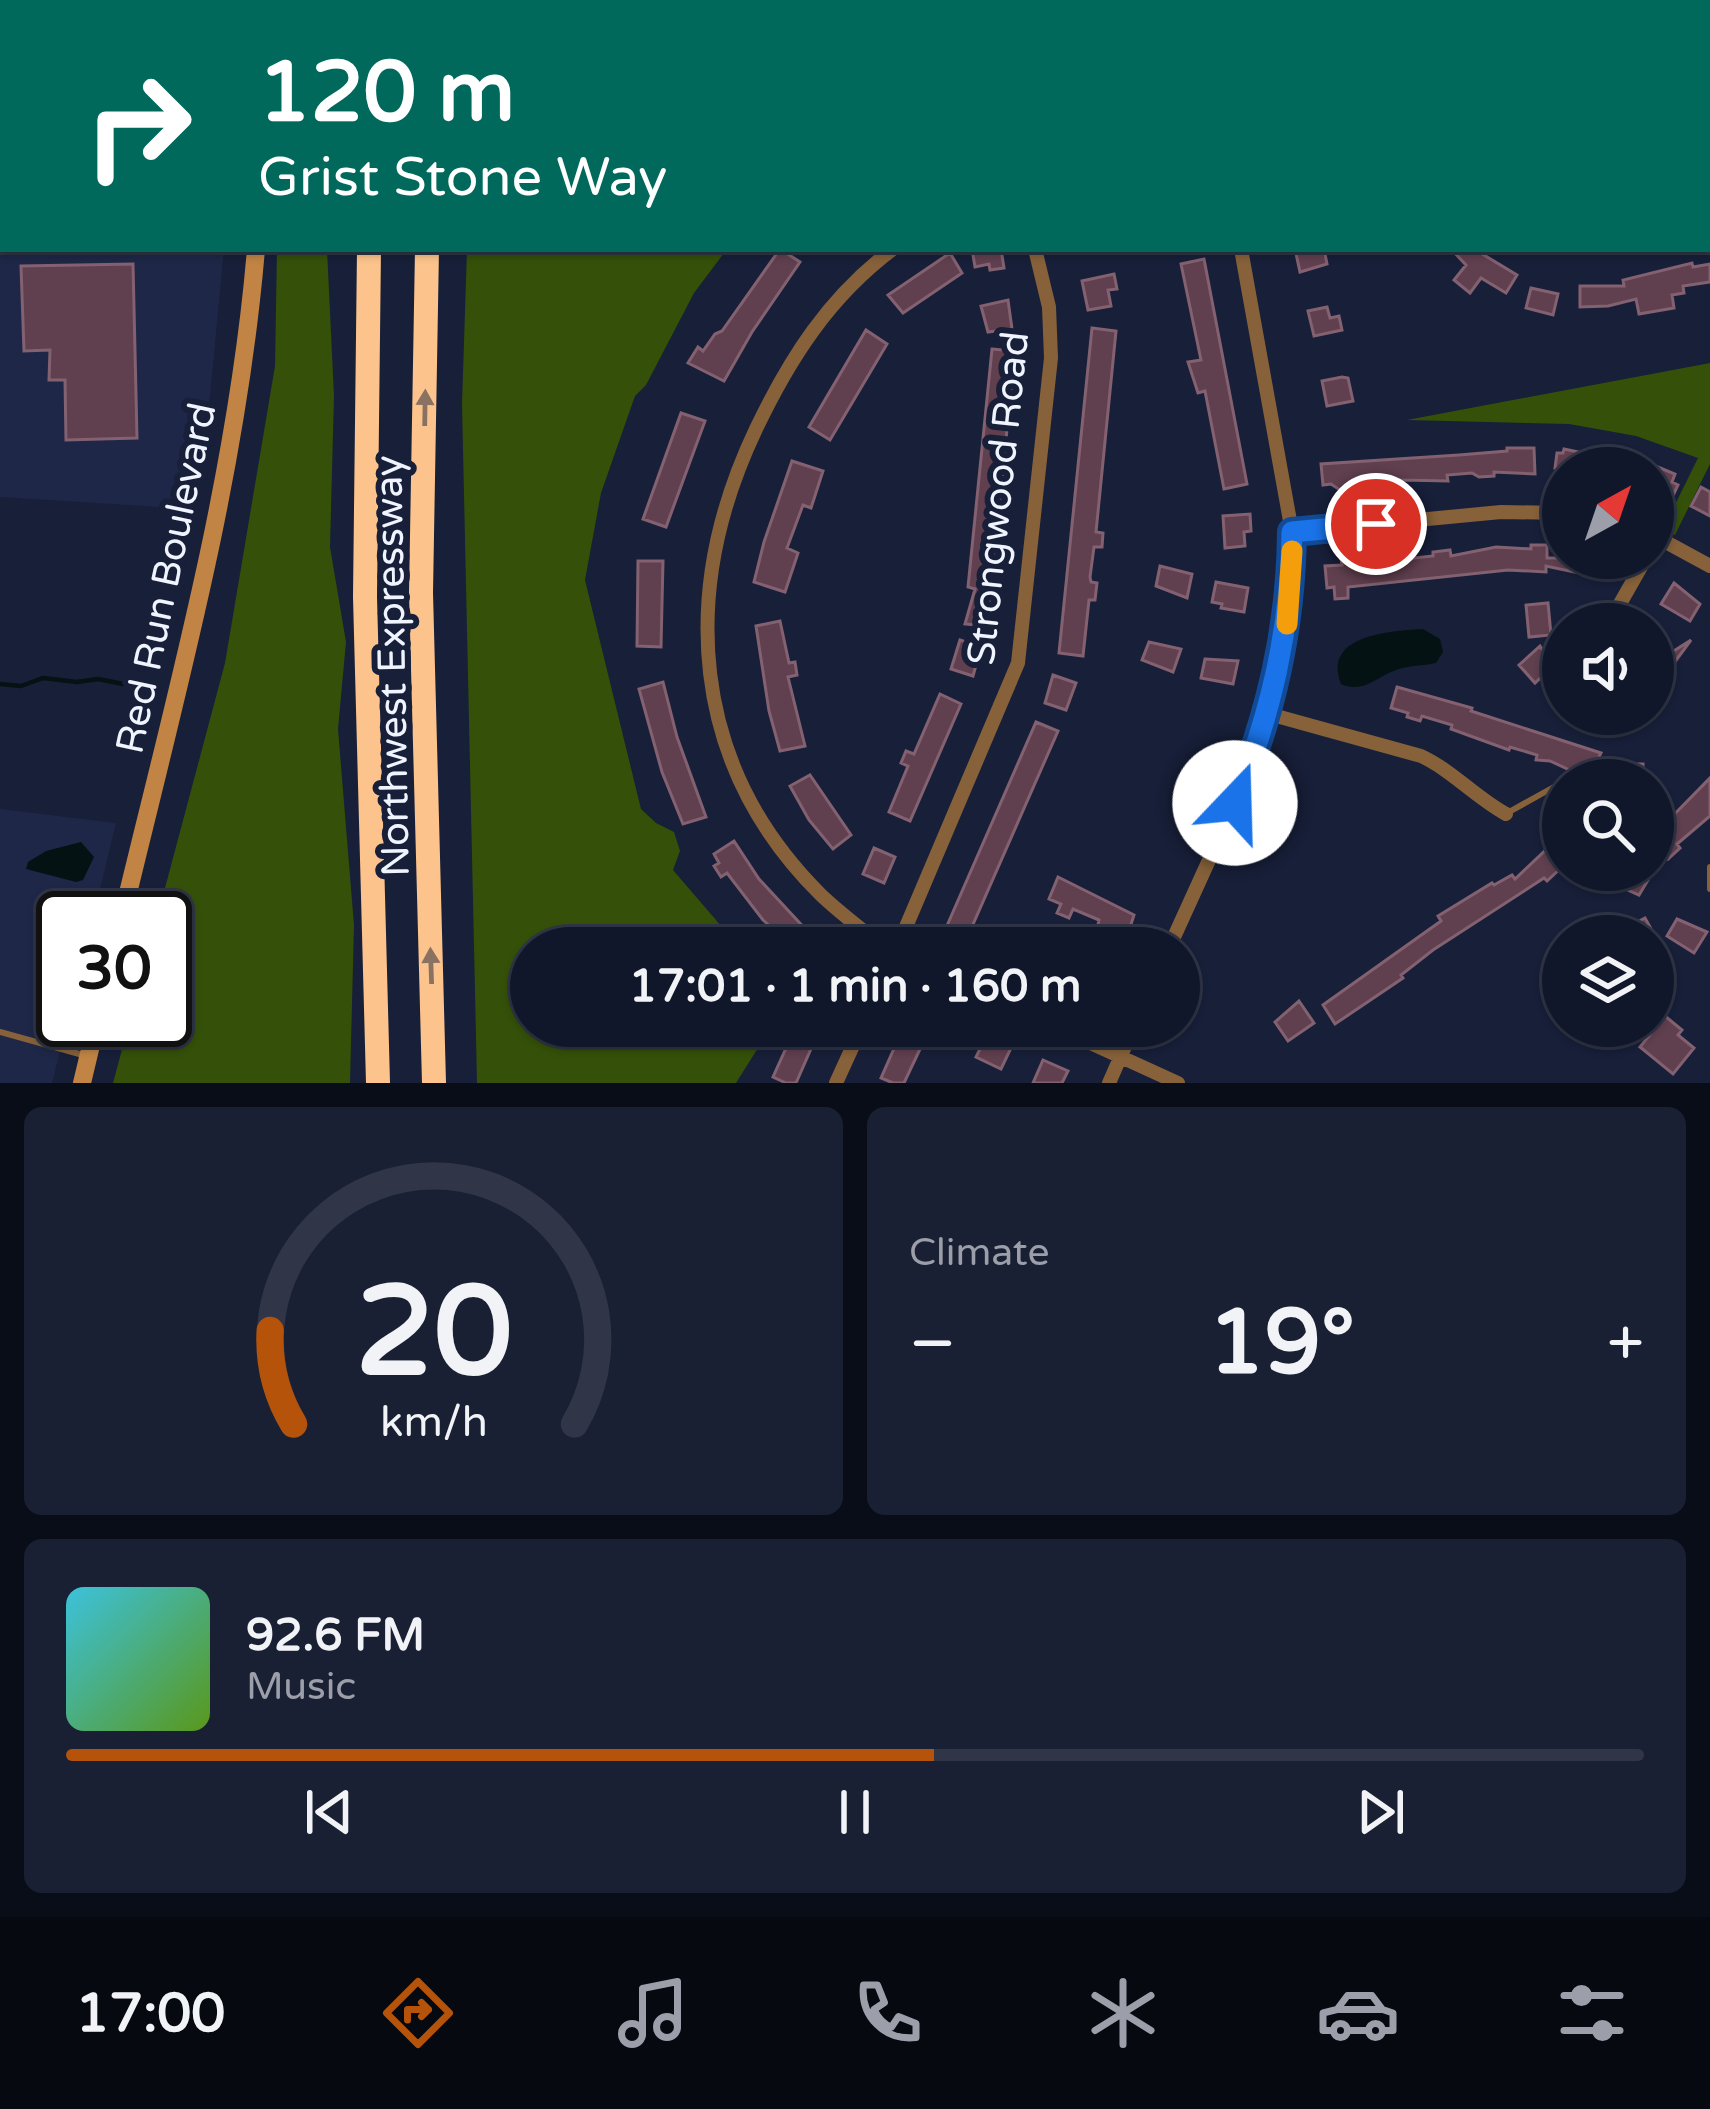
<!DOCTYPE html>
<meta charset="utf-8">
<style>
:root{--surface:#11172b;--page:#1a2033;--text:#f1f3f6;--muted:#9c9fa9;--line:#303647;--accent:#b45309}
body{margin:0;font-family:"Varela Round",sans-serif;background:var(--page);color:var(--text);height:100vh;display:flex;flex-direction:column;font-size:45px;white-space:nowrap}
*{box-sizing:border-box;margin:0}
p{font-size:39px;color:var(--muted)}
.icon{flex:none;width:66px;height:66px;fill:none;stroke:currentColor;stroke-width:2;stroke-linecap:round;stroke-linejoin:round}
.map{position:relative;height:1083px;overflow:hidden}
.drawer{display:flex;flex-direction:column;gap:24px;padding:24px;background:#090d18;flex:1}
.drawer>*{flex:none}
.top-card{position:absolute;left:0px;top:0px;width:1710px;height:252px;box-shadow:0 3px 9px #0004,0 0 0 3px var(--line);background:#00695c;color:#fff;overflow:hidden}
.needle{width:78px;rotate:40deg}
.tools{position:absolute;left:1542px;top:447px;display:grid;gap:24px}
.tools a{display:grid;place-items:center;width:132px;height:132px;border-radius:50%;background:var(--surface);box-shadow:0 3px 9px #0004,0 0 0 3px var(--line);font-size:60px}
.speed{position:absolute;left:36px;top:891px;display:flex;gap:24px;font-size:60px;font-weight:700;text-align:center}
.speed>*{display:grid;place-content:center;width:156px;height:156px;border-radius:50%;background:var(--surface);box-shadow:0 3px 9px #0004,0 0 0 3px var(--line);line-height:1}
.speed .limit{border:6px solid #111;border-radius:18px;background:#fff;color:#111}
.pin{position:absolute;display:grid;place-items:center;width:102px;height:102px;color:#fff;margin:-51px;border:6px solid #fff;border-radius:50%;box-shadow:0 3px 12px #0007}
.me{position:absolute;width:132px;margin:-66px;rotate:21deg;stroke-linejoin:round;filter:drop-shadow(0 0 9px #0008)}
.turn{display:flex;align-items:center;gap:42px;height:252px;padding:0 60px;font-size:54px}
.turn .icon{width:156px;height:156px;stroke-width:2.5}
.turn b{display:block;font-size:84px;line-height:102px}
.big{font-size:90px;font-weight:800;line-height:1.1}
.drawer .widget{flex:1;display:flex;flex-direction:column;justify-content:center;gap:18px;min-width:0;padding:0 42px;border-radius:18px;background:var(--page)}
.drawer .dial{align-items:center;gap:0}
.dial svg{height:312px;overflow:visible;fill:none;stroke:var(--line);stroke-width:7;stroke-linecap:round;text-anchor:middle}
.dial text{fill:var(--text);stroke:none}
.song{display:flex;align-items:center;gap:36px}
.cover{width:144px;height:144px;border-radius:18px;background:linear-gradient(135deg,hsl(190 70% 55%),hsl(90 70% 35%))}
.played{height:12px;border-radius:6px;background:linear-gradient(90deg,var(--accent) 55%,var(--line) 55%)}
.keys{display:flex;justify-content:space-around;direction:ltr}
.heat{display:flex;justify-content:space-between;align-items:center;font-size:66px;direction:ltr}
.drawer .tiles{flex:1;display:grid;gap:24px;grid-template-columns:1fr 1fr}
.widget:last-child{grid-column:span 2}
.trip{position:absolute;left:510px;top:927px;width:690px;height:120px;border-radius:60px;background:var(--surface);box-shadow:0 3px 9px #0004,0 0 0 3px var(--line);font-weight:800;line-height:120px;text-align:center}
.menu{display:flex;height:192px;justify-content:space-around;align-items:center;background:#070911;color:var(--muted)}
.menu .icon{width:84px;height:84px}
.menu .selected{color:var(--accent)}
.menu b{font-size:54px;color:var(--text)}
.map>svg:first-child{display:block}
.built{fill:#1e2747}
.green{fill:#345009}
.water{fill:#051213}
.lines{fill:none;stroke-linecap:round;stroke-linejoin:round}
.stream{stroke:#051213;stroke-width:4.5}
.building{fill:#603f4e;stroke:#836170;stroke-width:3}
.service{stroke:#86613a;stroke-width:6}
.minor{stroke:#86613a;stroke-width:14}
.secondary{stroke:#c18444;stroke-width:18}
.motorway{stroke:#fcc48c;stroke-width:24}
.oneway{fill:#8a7262}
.route-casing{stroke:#114b97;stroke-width:30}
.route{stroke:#1a73e8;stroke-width:21}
.slow{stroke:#f59e0b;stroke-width:21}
.labels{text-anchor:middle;stroke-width:12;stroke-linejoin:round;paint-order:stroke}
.street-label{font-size:39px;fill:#f0f4ff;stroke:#171f39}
</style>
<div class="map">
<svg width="1710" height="1083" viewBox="0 0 1710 1083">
<rect width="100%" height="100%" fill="#171f39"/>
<path class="built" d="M 0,0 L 227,0 L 227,3 L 3,3 L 0,181 Z
M 0,223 L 3,249 L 224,249 L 210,396 L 191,509 L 0,497 Z
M 0,809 L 116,823 L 93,918 L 63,918 L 63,1020 L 68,1020 L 52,1083 L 0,1083 Z"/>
<path class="green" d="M 277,249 L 327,249 L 334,396 L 330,547 L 346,642 L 338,729 L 354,925 L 350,1083 L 113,1083 L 130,1020 L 165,1020 L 165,918 L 157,918 L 225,663 L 275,366 Z
M 467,249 L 727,249 L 694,293 L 646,385 L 635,396 L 601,493 L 585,580 L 641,809 L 656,823 L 674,832 L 680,851 L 673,870 L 740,948 L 531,948 L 531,1026 L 767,1026 L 768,1032 L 736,1083 L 477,1083 L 462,404 Z
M 1710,363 L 1710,464 L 1675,535 L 1663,529 L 1698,458 L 1636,436 L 1569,424 L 1407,420 Z"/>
<path class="water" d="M 1423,629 L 1440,639 L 1443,652 L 1436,663 C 1423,666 1409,665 1396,670 C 1376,677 1364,694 1341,684 C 1322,635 1390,631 1423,629 Z
M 81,842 L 94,857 L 83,880 L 76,882 L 26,869 L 28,862 L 46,851 Z"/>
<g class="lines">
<path class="stream" d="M 0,684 L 21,686 L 43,678 L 77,682 L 98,679 L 128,685"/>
</g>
<path class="building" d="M 780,249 L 800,262 L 752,332 L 724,381 L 688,363 L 698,347 L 703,351 L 715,334 L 722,331 Z
M 972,249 L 1001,249 L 1004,268 L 990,270 L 989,264 L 975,267 Z
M 1295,249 L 1324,249 L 1327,264 L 1300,272 Z
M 1451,249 L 1474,249 L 1517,275 L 1506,293 L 1481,278 L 1470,293 L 1454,280 L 1466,265 Z
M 950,253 L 962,273 L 903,313 L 888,295 Z
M 1204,259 L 1247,484 L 1224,489 L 1205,391 L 1198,393 L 1188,362 L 1201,360 L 1181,264 Z
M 1692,263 L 1693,267 L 1710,264 L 1710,282 L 1683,286 L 1684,293 L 1672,295 L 1674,308 L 1639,314 L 1636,299 L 1608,306 L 1580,307 L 1580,286 L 1624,286 L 1623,280 Z
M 133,264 L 137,438 L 66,440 L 65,380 L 49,380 L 50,350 L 24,351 L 21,266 Z
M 1114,274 L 1117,289 L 1108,290 L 1111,306 L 1088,310 L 1082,281 Z
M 1531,288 L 1558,294 L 1553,315 L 1526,308 Z
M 1008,300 L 1012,329 L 988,332 L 981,306 Z
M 1327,307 L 1330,318 L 1339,316 L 1342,330 L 1314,336 L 1308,311 Z
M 1092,328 L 1116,331 L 1096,532 L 1103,533 L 1102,547 L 1094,547 L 1090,577 L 1091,582 L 1097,583 L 1095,600 L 1089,600 L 1083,656 L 1059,653 Z
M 866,330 L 887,344 L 830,440 L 809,427 Z
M 992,349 L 1015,351 L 987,626 L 965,624 L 975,589 L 968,587 Z
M 1342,377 L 1348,378 L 1353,401 L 1327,406 L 1322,381 Z
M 681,413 L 705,421 L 666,527 L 643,519 Z
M 1507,448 L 1534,448 L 1535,474 L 1494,472 L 1494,476 L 1479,477 L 1472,473 L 1447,475 L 1448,481 L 1400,480 L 1400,485 L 1340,490 L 1331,484 L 1323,485 L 1321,464 L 1459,455 L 1507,451 Z
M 1564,449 L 1635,464 L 1635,468 L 1555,468 L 1557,453 L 1563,453 Z
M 792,461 L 823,471 L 811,508 L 803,505 L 787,548 L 798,553 L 785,592 L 754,582 L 764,542 Z
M 1653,465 L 1675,474 L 1672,482 L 1678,485 L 1670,502 L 1653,491 Z
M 1701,487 L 1710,492 L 1710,516 L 1691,506 Z
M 1250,514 L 1251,531 L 1244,532 L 1245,546 L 1225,548 L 1223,516 Z
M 1531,545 L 1547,545 L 1547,558 L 1597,558 L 1593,576 L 1546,566 L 1546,572 L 1508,570 L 1348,587 L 1348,598 L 1335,599 L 1334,587 L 1327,588 L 1325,566 L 1342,565 L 1341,559 L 1358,558 L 1358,563 L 1389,561 L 1389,556 L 1405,554 L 1405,559 L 1433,556 L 1433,552 L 1450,550 L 1451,556 L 1496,547 L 1531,549 Z
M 638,561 L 663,561 L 661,647 L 637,646 Z
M 1160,566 L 1192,574 L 1187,598 L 1156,586 Z
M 1216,582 L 1248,588 L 1244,612 L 1221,608 L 1222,604 L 1212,602 Z
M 1674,583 L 1700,604 L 1690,621 L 1661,604 Z
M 1548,603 L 1551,635 L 1529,637 L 1526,605 Z
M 780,621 L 789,663 L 795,662 L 797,675 L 788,677 L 805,746 L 780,751 L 769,711 L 756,626 Z
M 960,640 L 981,647 L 973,676 L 951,669 Z
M 1691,640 L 1660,682 L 1655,678 L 1653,681 L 1653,653 L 1662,642 L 1672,650 L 1669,654 Z
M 1149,642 L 1181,649 L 1173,672 L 1142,660 Z
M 1540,646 L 1553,666 L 1535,683 L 1519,665 Z
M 1205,659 L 1238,661 L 1233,684 L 1201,678 Z
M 1053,675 L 1076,683 L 1066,710 L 1045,703 Z
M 663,682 L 677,737 L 706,817 L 683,824 L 662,772 L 639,689 Z
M 1397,687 L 1472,708 L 1471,711 L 1601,753 L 1591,774 L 1577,770 L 1576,773 L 1550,761 L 1536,760 L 1537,755 L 1510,747 L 1509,750 L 1451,729 L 1452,725 L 1422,716 L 1420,721 L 1407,717 L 1408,713 L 1391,708 Z
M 940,694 L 961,704 L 910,821 L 889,812 L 908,766 L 901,763 L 906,751 L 914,754 Z
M 1036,722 L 1058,731 L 967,938 L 946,928 Z
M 1621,764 L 1643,764 L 1643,780 L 1620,780 Z
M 810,775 L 851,835 L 833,849 L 809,820 L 790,786 Z
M 1710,778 L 1710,816 L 1677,844 L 1680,848 L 1668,859 L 1653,842 L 1653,836 Z
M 734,841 L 759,879 L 809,933 L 794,948 L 763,920 L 727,873 L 721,877 L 714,866 L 719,863 L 714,854 Z
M 1551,845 L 1563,858 L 1563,866 L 1547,881 L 1544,878 L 1433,950 L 1401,975 L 1403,978 L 1335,1024 L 1323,1005 L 1441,921 L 1438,916 L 1492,883 L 1494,885 L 1512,875 L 1515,879 Z
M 874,848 L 895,857 L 884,883 L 863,874 Z
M 1628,870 L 1654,870 L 1639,895 L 1621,887 Z
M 1058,877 L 1134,915 L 1125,943 L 1097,929 L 1099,920 L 1073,909 L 1069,918 L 1057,913 L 1061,904 L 1049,899 Z
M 1645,918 L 1655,936 L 1611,936 Z
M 1677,919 L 1707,932 L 1694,953 L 1667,936 Z
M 1299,1001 L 1314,1023 L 1288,1041 L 1275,1022 Z
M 1665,1016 L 1682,1030 L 1678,1035 L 1694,1048 L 1673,1074 L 1640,1047 Z
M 796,1026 L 821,1026 L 796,1083 L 786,1083 L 773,1077 Z
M 904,1026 L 931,1026 L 904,1083 L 893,1083 L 881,1078 Z
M 987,1035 L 1012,1046 L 1001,1069 L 976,1057 Z
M 1043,1060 L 1068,1071 L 1062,1083 L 1033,1083 Z"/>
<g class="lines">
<path class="service" d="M 0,59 L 3,59
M 0,193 L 3,193
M 0,211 L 3,210
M 1509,812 L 1554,787 L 1563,787
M 1710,867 L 1710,889
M 0,1032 L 83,1055"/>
<path class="minor" d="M 1189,0 L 1190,3
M 627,3 L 635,0
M 1625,3 L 1632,0
M 1707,224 L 1710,224
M 1292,532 L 1501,512 L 1563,513
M 1653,535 L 1710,566
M 1609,623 L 1646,558
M 1269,714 L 1421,756 C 1453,771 1475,797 1506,814
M 885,948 C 864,931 841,914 821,895 C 689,764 679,591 756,429 C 790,358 829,297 893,249
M 897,948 L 1018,663 L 1051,358 L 1049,307 L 1035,249
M 1169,948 L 1235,803 L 1269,714 L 1289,607 L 1292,532 L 1241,249
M 1053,1026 L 1178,1083
M 836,1083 L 862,1026
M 1109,1083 L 1134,1026"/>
<path class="secondary" d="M 255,0 L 255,3
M 122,918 C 175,697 237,477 256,249
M 82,1083 L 97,1020"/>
<path class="motorway" d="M 368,0 L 368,3
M 425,0 L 425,3
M 369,249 L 365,597 L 378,1083
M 427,249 L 421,593 L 434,1083"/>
</g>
<defs><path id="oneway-solid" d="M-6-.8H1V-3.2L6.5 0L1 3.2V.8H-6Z" transform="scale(3)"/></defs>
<g class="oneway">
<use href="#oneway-solid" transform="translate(425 408) rotate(-89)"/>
<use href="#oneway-solid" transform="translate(431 966) rotate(-92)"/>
</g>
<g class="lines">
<g class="route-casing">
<path id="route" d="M 1235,803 C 1271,714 1291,629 1292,532 L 1376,524"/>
</g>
<use href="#route" class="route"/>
<path class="slow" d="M 1287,624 L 1292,551"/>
</g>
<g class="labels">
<g class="street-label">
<text transform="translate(997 498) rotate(-84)" y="14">Strongwood Road</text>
<text transform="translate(165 578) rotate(-78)" y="14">Red Run Boulevard</text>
<text transform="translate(391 666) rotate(-91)" y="14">Northwest Expressway</text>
</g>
</g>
</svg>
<div class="tools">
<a><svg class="needle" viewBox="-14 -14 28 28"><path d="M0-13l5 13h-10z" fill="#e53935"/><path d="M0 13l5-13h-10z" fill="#9c9fa9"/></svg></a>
<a><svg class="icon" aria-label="sound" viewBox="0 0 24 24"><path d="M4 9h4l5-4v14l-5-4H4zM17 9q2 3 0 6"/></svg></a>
<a><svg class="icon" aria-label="search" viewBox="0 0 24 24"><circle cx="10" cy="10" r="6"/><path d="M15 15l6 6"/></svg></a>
<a><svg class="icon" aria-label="layers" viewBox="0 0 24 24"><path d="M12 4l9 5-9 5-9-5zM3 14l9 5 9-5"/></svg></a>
</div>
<div class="speed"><div class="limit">30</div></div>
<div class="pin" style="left:1376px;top:524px;background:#d93025"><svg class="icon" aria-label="arrive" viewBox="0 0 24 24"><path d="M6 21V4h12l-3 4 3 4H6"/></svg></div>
<svg class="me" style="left:1235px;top:803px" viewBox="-20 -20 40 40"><circle r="19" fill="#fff"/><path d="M0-13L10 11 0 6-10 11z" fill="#1a73e8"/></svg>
<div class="trip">17:01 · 1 min · 160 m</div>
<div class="top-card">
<div class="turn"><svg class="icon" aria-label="right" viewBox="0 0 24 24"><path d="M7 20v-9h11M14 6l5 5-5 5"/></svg><div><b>120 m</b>Grist Stone Way</div></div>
</div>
</div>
<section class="drawer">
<div class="tiles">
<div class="widget dial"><svg viewBox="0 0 100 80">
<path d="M14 69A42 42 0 1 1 86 69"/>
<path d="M14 69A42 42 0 0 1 8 45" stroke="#b45309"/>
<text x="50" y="56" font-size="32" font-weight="700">20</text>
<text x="50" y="72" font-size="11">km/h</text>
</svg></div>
<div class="widget"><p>Climate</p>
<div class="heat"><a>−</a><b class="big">19°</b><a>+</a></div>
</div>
<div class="widget">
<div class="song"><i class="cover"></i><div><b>92.6 FM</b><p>Music</p></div></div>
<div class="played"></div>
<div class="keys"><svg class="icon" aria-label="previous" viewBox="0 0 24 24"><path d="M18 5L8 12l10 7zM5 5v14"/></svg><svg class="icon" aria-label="pause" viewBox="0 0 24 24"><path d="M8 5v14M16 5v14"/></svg><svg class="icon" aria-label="next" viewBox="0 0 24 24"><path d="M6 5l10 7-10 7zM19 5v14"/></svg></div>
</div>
</div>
</section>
<nav class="menu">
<b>17:00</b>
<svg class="icon selected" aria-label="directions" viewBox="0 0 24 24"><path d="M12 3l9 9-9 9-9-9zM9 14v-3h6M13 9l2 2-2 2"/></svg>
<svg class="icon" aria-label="music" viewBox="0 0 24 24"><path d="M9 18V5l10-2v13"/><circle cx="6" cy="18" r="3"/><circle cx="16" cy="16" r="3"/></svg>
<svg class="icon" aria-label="phone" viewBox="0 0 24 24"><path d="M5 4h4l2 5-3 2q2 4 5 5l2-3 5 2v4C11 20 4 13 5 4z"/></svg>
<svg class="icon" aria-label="climate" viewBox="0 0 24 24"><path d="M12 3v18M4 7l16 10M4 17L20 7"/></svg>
<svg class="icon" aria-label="car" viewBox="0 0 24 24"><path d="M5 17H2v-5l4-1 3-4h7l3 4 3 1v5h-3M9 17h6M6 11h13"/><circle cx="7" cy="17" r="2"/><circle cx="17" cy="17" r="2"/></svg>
<svg class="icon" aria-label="filters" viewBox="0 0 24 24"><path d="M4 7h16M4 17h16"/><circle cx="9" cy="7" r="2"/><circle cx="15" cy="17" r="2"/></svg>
</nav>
